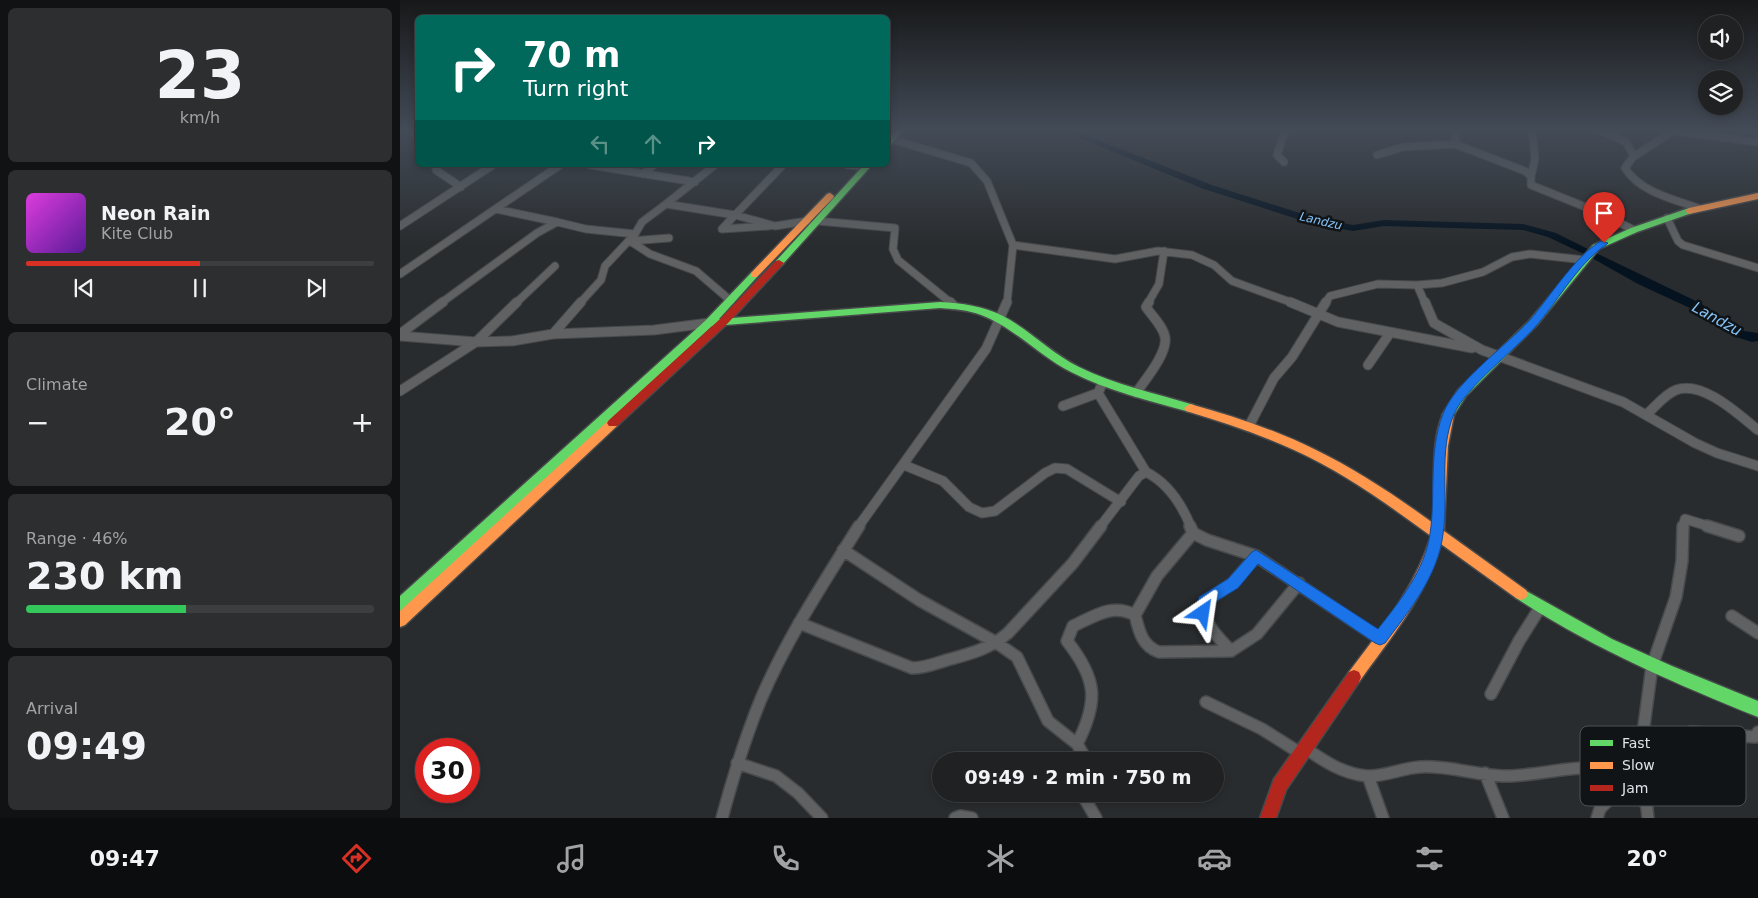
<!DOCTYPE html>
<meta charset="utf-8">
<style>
:root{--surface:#1f2122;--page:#2c2e2f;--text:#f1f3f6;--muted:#a1a3a5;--line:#3c3e40;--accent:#d93025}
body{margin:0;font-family:"DejaVu Sans",sans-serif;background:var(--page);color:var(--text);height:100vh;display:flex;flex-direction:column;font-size:19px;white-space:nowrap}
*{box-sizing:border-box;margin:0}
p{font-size:16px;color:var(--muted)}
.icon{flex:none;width:28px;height:28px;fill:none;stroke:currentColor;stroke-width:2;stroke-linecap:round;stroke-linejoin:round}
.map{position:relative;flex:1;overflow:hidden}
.drawer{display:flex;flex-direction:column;gap:8px;padding:8px;background:#111213;width:400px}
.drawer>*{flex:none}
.hud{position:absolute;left:15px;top:15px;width:475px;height:152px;border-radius:8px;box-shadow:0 2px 8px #0003,0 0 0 1px var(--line);background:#00695c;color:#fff;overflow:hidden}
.buttons{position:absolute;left:1298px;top:15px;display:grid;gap:10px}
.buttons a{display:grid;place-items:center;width:45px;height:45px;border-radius:50%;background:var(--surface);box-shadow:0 2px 8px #0003,0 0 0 1px var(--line);font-size:25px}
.speed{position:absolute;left:15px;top:738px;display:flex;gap:10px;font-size:25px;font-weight:700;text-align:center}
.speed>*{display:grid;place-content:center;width:65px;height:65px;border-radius:50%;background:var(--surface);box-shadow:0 2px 8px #0003,0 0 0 1px var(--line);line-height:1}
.speed .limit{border:8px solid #d22;background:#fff;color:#111}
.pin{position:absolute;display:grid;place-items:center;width:42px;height:42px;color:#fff;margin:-51px -21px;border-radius:50% 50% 50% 0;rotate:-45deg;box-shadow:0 0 5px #0007}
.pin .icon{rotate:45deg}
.me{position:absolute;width:55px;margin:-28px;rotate:32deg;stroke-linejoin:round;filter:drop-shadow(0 0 4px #0008)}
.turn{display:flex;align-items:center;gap:18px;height:105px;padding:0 25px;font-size:22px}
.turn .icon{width:65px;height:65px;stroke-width:2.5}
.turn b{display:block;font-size:35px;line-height:42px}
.lanes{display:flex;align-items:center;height:48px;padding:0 25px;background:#0003;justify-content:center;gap:25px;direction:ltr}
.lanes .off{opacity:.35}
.big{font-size:38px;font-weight:700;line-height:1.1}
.drawer .tile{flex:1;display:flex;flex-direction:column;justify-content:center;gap:8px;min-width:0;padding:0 18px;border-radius:8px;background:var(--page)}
.drawer .dial{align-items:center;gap:0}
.dial b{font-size:65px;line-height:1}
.song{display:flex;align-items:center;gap:15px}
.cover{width:60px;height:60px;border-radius:8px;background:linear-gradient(135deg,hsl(300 70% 55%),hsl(270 70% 35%))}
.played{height:5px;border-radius:2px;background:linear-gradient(90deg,var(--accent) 50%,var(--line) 50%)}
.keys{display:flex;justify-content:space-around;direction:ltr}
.heat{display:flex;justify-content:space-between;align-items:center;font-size:28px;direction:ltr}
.charge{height:8px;border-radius:4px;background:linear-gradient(90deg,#34c759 46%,var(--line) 0)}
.trip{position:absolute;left:532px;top:752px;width:292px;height:50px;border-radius:25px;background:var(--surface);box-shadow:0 2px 8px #0003,0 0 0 1px var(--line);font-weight:700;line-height:50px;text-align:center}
.menu{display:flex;height:80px;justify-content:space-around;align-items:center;background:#0c0d0e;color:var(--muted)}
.menu .icon{width:35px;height:35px}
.menu .current{color:var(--accent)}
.menu b{font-size:22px;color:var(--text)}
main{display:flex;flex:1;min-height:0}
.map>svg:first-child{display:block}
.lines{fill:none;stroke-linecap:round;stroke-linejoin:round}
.river{fill:#051320;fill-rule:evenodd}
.street-far2-casing{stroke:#47494b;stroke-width:9}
.street-far1-casing{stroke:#47494b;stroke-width:11}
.street-casing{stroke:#47494b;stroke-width:14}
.fast-casing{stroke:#47494b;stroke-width:3}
.slow-casing{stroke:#47494b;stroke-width:3}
.jam-casing{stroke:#47494b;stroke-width:3}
.street-far2{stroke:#5f6162;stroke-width:7}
.street-far1{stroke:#5f6162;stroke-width:9}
.street{stroke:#5f6162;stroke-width:11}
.fast{fill:#63d668;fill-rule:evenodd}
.slow{fill:#ff974d;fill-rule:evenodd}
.jam{fill:#b3261e;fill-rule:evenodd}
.route{fill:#1a73e8;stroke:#114b97}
.labels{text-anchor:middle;stroke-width:5;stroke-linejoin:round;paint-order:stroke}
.far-water-label{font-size:12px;font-style:italic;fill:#85c5fc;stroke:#111416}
.water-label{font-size:15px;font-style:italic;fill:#85c5fc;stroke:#111416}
.key{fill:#111416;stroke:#4f5255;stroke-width:1}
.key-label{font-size:14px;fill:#dfe3e7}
</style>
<main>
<section class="drawer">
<div class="tile dial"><b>23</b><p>km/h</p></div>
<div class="tile">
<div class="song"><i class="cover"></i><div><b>Neon Rain</b><p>Kite Club</p></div></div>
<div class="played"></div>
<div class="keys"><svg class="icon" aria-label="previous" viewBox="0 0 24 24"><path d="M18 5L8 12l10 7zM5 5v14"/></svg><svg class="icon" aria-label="pause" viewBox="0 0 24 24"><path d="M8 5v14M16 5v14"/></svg><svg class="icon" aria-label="next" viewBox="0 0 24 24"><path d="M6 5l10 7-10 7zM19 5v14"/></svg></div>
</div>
<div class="tile"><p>Climate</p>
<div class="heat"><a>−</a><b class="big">20°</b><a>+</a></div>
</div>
<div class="tile"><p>Range · 46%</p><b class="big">230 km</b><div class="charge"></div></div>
<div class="tile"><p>Arrival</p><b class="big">09:49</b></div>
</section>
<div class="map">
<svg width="1358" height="818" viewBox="0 0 1358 818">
<rect width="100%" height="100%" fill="#292c2e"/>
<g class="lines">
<path class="river" d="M 662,131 L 675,131 L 812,185 L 915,218 L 953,225 L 984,220 L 1123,224 L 1156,233 L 1192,251 L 1190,253 L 1182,253 L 1148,237 L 1123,230 L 984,226 L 953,231 L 913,224 L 804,189 Z
M 1196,253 L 1300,303 L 1344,331 L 1358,333 L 1358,341 L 1352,342 L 1336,337 L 1292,309 L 1238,284 L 1192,258 L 1192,254 Z"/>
<g class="street-far2-casing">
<path id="street-far2" d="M 15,131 L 14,133 L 18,134
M 1056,131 L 1055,144 L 1125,171 L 1131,176 L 1131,185 L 1198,212 L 1234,230
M 1202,131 L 1226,142 L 1234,156
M 1264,131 L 1267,135 L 1233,157 L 1225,168 C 1240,192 1273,199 1298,208
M 1274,131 L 1358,142
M 1354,131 L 1358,133
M 491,139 L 571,163 L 587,181 L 613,245 L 607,303
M 977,155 L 1003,147 L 1055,144
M 884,162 L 877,155 L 885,131
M 38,165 L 36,170 L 61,187
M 190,165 L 295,182
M 447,165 L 457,166
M 243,174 L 254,165
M 1131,176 L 1135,159 L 1132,131
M 266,204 L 315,165
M 96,209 L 157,222
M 1267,218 L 1278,241 L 1283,245 L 1358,268
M 418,221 L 495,228 L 493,249 L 498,260 L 551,303
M 0,226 L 93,165
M 322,229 L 335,215 L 375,226 L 407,221
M 322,229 L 369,226
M 235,234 L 242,222 L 266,204 L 335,215 L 383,165
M 230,241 L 250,254 L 296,271 L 331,301
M 230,241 L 269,238
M 613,245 L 715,259 L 758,251 L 792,255 L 814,265 L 832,281 L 893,303
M 0,274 L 160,165
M 41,303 L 137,233 L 157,222 L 186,229 L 235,234 L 205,266 L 201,280 L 180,303
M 116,303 L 155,266
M 748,303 L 759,284 L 764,251
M 925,303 L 930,296 L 978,284 L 1017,285
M 1025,303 L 1017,285 L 1042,283 L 1083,272 L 1112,257 L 1130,254 L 1185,260"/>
</g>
<g class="street-far1-casing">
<path id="street-far1" d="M 550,302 L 553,305
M 890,302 L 938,322 L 1072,348
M 1025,302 L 1034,323 L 1082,350 L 1223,402 L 1295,443 L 1317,453 L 1358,466
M 0,334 L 43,302
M 153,334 L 181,302
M 0,336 L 76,342 L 112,341 L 153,334 L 254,330 L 309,323
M 968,365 L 990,333
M 0,391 L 76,342 L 117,302
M 698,393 L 746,472 C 768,483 782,505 791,527
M 736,393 C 745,380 768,353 765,337 C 763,326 752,316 746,307 L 749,302
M 663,406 L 698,393 L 703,382
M 1246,415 C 1255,407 1265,394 1276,390 C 1303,380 1339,415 1358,430
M 849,426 L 874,378 L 892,357 L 926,302
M 504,465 L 543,481 L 569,507 L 582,513 L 595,511 L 645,473 L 655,468 L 667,469 L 721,502
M 458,527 L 586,349 L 607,302
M 700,527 L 739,476 L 746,472
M 1283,527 L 1285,519 L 1311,527"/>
</g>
<g class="street-casing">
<path id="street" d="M 790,526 L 793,533 L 807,540 L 856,556 L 980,639
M 1307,526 L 1339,536
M 793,533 L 757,576 L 735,615 C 739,631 742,646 759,652 L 831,651 L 857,634 L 899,583
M 443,550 L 519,600 L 597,643 L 617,657 L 648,721 L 677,744 L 687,761
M 1332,616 L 1358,633
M 399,623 L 512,668 C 525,668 534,664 547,660 C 569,654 590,649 608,633 L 673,563 L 701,526
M 831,651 C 818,637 802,623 804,602 L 833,583 L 856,556
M 1091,694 L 1119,641 L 1141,606
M 806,702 L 862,729 L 900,753
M 1291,732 L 1355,737 L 1358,732
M 677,744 C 699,701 697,679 667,641 L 673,626 C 695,616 712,603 735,615
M 905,748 C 924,761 943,774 967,776 C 984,777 1002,768 1020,767 C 1048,765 1075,775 1103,776 C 1152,778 1244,738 1248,818
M 337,763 L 376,776 L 398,793 L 422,818
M 1085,773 L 1103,818
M 968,776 L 983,818
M 682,794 L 696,818
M 322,818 C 333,777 345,738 361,699 C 387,638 424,582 459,526
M 555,818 L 560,816 L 572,818
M 1197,818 L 1200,809 L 1230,778 L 1241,748 L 1252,666 L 1276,597 L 1282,561 L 1283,526"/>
</g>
<g class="fast-casing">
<path id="fast" d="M 494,131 L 502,131 L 491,145 L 488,145 L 488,139 Z
M 464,165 L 472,165 L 382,265 L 376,265 L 376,261 Z
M 1289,208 L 1292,209 L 1292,213 L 1237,232 L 1199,249 L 1137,325 L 1066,396 L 1052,418 L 1044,418 L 1042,415 L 1058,390 L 1129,321 L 1193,245 L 1231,228 Z
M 354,272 L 357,273 L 357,277 L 319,319 L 540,302 C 562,303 583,306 603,316 C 630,330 651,353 679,367 C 715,385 755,393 794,405 L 796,408 L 790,412 C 750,401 708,391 671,372 C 639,356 615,328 581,315 C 568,310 554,309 540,308 L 312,326 L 5,610 L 0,611 L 0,596 L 305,321 L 351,273 Z
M 1121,588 L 1212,639 L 1272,666 L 1358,701 L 1358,717 C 1274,683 1192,648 1116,598 L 1114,594 L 1116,590 Z"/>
</g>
<g class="slow-casing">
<path id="slow" d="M 430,193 L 434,196 L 433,198 L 357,277 L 351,277 L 351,273 L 427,194 Z
M 1358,193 L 1358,199 L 1289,214 L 1285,211 L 1289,208 Z
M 790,404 C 833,416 876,430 916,450 C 957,470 996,496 1033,523 C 1036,489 1029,443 1044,412 L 1052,412 L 1054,415 L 1048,446 L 1044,531 L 1126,590 L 1128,594 L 1126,598 L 1121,600 L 1116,598 L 1041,544 C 1026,596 990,639 959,682 L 954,684 L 949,682 L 947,677 L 949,672 C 981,629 1015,588 1031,536 C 987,504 943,472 894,450 C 859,434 823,422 786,411 L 784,408 Z
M 213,419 L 217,420 L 219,423 L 217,426 L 5,625 L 0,627 L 0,611 L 209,420 Z"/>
</g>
<g class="jam-casing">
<path id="jam" d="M 379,260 L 384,263 L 382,265 L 328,323 L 217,426 L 209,426 L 207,423 L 209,420 L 320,319 L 376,261 Z
M 954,670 L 959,672 L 961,677 L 959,682 L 886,790 L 876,818 L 860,818 L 874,779 L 949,672 Z"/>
</g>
<use href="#street-far2" class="street-far2"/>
<use href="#street-far1" class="street-far1"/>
<use href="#street" class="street"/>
<use href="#fast" class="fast"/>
<use href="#slow" class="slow"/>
<use href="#jam" class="jam"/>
</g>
<linearGradient id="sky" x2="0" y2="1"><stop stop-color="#171819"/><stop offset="0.53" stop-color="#434b57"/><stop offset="1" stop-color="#434b57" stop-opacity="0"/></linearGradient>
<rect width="1358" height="245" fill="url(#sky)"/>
<path class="route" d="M 1201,241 L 1208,243 C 1206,246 1202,247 1199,250 C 1175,269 1157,302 1136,326 C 1115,350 1066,387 1054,414 C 1038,452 1049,495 1043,534 C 1038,576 1009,611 985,643 L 980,645 L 975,643 L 858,564 L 838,588 L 810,605 L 808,618 L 803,620 L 798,618 L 796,613 L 799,597 L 828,579 L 852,552 L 856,550 L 978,629 C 1000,601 1025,570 1030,534 C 1036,494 1028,453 1043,414 C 1055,382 1106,346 1130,320 C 1149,298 1176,255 1201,241 Z"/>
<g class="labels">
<g class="far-water-label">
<text transform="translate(921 221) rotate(13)" y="4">Landzu</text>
</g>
<g class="water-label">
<text transform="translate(1317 319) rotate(29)" y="5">Landzu</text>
</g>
</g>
<rect x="1180" y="726" width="166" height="80" rx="8" class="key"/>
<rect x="1190" y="740" width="23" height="6" fill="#63d668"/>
<rect x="1190" y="762" width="23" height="7" fill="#ff974d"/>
<rect x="1190" y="785" width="23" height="6" fill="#b3261e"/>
<g class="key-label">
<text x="1222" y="748">Fast</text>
<text x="1222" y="770">Slow</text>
<text x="1222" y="793">Jam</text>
</g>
</svg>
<div class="buttons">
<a><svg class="icon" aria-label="sound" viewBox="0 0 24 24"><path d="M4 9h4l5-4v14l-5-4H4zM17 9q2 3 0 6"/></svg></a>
<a><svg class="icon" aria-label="layers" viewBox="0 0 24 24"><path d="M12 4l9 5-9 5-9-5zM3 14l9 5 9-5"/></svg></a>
</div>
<div class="speed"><div class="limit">30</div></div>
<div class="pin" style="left:1204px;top:243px;background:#d93025"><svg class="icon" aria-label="arrive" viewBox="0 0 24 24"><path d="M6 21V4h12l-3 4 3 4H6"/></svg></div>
<svg class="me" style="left:803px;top:613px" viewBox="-20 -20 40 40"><path d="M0-17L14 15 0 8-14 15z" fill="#1a73e8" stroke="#fff" stroke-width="4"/></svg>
<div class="trip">09:49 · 2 min · 750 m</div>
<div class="hud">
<div class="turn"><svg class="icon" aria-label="right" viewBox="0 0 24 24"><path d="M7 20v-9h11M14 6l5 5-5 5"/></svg><div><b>70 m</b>Turn right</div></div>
<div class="lanes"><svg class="icon off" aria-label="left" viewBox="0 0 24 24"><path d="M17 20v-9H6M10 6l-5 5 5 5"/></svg><svg class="icon off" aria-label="ahead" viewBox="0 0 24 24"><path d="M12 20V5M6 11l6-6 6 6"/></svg><svg class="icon" aria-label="right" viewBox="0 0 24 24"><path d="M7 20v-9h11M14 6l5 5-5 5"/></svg></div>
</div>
</div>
</main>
<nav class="menu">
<b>09:47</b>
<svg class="icon current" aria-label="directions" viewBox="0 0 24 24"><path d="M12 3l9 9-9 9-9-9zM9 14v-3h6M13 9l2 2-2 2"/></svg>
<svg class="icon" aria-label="music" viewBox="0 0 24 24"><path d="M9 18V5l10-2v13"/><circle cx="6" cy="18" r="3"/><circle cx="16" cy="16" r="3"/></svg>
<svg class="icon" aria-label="phone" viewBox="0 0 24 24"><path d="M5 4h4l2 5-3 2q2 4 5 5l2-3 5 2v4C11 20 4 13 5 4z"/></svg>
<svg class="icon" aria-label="climate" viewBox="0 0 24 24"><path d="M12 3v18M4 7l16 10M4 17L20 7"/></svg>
<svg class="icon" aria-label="car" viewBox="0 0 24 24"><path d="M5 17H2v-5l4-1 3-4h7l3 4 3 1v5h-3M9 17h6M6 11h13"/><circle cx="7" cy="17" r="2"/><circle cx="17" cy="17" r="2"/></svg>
<svg class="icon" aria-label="filters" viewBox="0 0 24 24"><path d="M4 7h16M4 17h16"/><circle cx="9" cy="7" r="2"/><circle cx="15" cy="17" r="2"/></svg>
<b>20°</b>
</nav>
